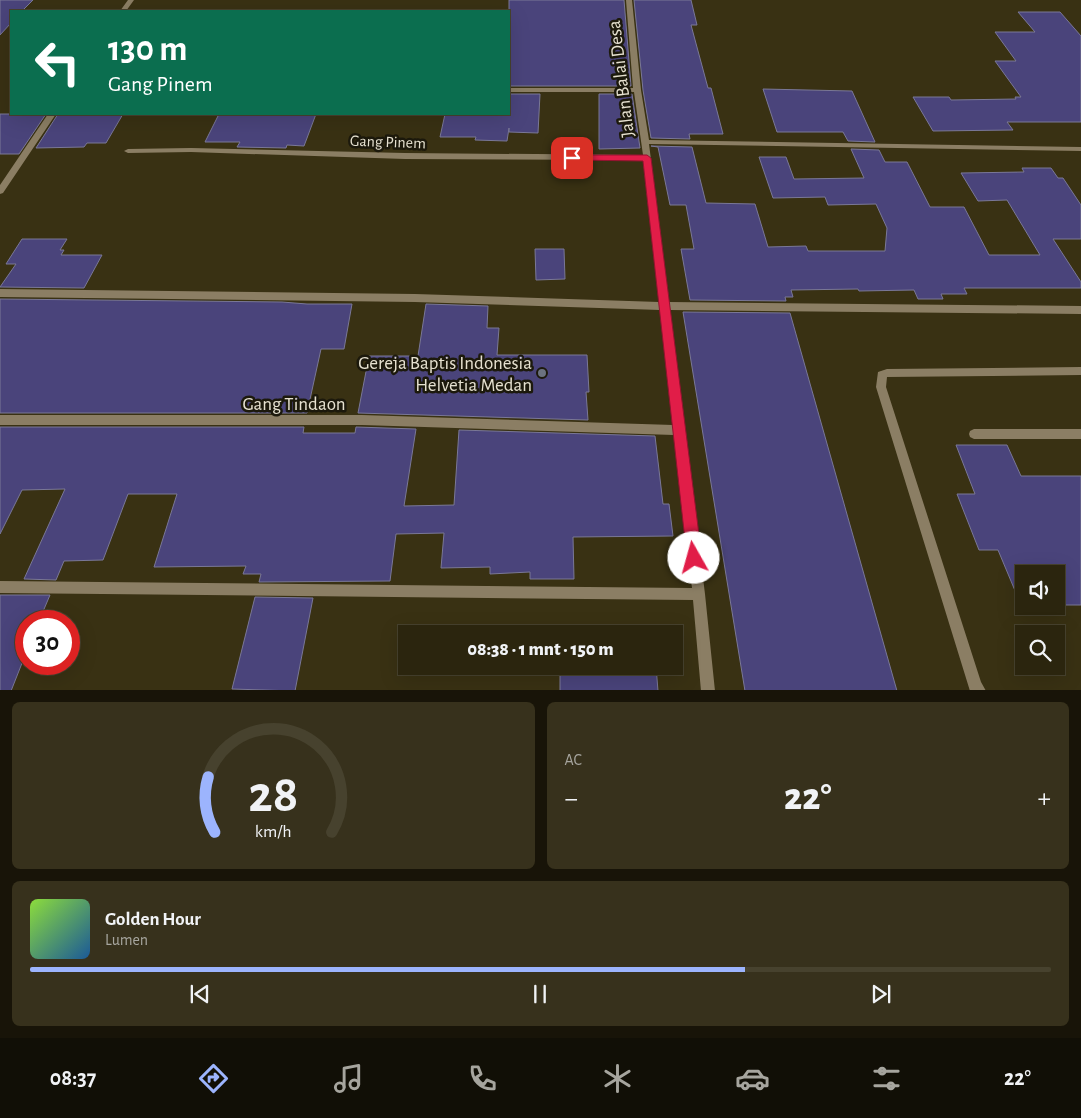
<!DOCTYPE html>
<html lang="id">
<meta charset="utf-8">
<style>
:root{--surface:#2b250e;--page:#37311c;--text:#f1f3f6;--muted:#a6a59e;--line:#47422e;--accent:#9cb4fd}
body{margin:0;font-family:"Alegreya Sans",sans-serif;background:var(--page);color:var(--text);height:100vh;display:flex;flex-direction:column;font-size:19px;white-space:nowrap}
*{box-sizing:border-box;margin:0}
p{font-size:16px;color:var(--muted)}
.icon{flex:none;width:28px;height:28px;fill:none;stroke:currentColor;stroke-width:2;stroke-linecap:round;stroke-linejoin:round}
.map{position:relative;height:690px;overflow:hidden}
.panel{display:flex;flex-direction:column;gap:12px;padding:12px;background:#181408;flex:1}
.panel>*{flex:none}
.banner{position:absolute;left:10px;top:10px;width:500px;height:105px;border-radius:0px;box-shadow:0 5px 20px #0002,0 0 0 1px var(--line);background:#0b6e4f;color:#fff;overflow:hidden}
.buttons{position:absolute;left:1015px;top:565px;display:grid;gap:10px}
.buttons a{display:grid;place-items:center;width:50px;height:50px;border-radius:0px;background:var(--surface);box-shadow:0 5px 20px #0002,0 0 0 1px var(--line);font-size:25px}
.speed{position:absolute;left:15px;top:610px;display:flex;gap:10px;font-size:25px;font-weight:700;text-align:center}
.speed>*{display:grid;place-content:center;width:65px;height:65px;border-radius:50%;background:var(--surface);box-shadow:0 5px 20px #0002,0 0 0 1px var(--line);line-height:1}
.speed .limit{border:8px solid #d22;background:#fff;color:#111}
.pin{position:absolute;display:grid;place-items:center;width:42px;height:42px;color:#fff;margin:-21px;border-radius:10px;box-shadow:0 2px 8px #0006}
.me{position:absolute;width:55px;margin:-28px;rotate:353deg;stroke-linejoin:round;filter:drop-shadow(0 0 4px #0008)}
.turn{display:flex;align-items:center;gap:18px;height:105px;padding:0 15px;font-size:22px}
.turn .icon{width:65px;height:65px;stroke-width:2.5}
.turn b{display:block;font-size:35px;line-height:42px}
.big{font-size:38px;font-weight:800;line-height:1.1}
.panel .card{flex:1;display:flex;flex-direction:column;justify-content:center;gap:8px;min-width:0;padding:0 18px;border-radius:8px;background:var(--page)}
.panel .dial{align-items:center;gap:0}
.dial svg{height:130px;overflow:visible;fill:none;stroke:var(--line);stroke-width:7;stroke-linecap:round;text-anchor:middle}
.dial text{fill:var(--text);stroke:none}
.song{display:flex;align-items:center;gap:15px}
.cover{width:60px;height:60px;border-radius:8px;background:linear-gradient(135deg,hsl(90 70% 55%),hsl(210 70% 35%))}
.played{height:5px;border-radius:2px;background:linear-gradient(90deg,var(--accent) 70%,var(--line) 70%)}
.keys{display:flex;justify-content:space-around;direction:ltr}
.heat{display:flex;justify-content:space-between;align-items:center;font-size:28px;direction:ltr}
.panel .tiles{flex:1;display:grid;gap:12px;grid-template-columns:1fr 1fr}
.card:last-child{grid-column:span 2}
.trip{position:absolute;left:398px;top:625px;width:285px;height:50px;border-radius:0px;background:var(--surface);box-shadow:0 5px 20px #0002,0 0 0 1px var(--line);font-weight:800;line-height:50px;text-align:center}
.dock{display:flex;height:80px;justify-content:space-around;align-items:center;background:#110f06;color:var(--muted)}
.dock .icon{width:35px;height:35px}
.dock .selected{color:var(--accent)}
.dock b{font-size:22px;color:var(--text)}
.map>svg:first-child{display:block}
.building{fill:#4a447b;stroke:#7a7897}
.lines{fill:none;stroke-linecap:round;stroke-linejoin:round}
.service{fill:#8b7e64;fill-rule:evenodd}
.minor{fill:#8b7e64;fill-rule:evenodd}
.route{fill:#e11d48;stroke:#92132f}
.worship-dot{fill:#6b7280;stroke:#1c190c;stroke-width:2}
.labels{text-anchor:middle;stroke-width:5;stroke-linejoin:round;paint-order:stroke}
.far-street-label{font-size:16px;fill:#e6e1d0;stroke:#1c190c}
.street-label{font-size:19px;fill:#e6e1d0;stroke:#1c190c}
.poi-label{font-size:19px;fill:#e6e1d0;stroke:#1c190c;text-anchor:end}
</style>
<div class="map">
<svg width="1081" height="691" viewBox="0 0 1081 691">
<rect width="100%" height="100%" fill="#393113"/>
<path class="building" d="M 0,0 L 33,0 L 22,11 L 11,11 L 11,23 L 0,35 Z
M 509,0 L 624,0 L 631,86 L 509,86 Z
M 634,0 L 691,0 L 697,25 L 691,25 L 708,88 L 711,88 L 723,134 L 689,134 L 690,139 L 651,138 L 643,90 Z
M 1018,12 L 1060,12 L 1081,36 L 1081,122 L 1007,122 L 1013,130 L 933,131 L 913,97 L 949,97 L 951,100 L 1016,99 L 1015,97 L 1021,97 L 995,61 L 1016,61 L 995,32 L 1035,32 Z
M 763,89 L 852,91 L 875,142 L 848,141 L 843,132 L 777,132 Z
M 509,94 L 540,94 L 538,133 L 509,132 L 509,128 L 507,141 L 475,140 L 476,137 L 440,137 L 445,114 L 509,114 Z
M 599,94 L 632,94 L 640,148 L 599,149 Z
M 0,114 L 46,114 L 19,154 L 0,154 Z
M 58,114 L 123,114 L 106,143 L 87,143 L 84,147 L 36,148 Z
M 219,114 L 316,114 L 304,146 L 287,145 L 286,148 L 237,147 L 240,142 L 205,142 Z
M 651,146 L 692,147 L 706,203 L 755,204 L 768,247 L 806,246 L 808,251 L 885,251 L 887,228 L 876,204 L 828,205 L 825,197 L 773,198 L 759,157 L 786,157 L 794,179 L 864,178 L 851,149 L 879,150 L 885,162 L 907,162 L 930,207 L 964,207 L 989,255 L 1040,255 L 1007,200 L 978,201 L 961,173 L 1024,172 L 1022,168 L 1051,168 L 1058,178 L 1063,178 L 1081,205 L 1081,239 L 1053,239 L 1081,282 L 1081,288 L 964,288 L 967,294 L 941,294 L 943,299 L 918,299 L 914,290 L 859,291 L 858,289 L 791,290 L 793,297 L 785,297 L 786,301 L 690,300 L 681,249 L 694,249 L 686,205 L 670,205 L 658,147 Z
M 22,239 L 67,239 L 60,250 L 64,250 L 61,255 L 102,255 L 84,288 L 0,287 L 16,264 L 6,264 Z
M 535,249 L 564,249 L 565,279 L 536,280 Z
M 0,299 L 282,302 L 307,304 L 352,304 L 344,349 L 321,349 L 307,413 L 0,413 Z
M 426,304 L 488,306 L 487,328 L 499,328 L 497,355 L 587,355 L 589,392 L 586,392 L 588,420 L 358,413 L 369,356 L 418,356 Z
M 683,312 L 790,313 L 897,691 L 745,691 Z
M 0,427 L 304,427 L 303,433 L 355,433 L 356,427 L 416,429 L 404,506 L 454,505 L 459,430 L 655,436 L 663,504 L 669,504 L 673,536 L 573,537 L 574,579 L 530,579 L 530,572 L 490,574 L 490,567 L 441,568 L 444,533 L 396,534 L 390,581 L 259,582 L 261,574 L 243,574 L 246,566 L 154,567 L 177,494 L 128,494 L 103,560 L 64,561 L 56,580 L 24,579 L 65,489 L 22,490 L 0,534 Z
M 956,445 L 1007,445 L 1021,476 L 1081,476 L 1081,605 L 1056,605 L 1056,574 L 1024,574 L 1024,605 L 1021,605 L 998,550 L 979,550 L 957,494 L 975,494 Z
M 0,595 L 50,595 L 39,621 L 26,621 L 26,653 L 11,691 L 0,691 Z
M 255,597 L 313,598 L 295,691 L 232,689 Z
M 560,666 L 656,666 L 658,691 L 560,691 Z"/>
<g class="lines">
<path class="service" d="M 1081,367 L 1081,375 L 887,377 L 886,387 L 981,682 L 986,691 L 970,691 L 876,387 L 878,372 L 887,369 Z
M 974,429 L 1081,429 L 1081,439 L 974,439 L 970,437 L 969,434 L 970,431 Z"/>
<path class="minor" d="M 128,0 L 134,0 L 126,11 L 120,11 Z
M 626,0 L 632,0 L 641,90 L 649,140 L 1081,147 L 1081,151 L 649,144 L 669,302 L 1081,306 L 1081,314 L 670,310 L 705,594 L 715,691 L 701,691 L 693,600 L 0,593 L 0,581 L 692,588 L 674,435 L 362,425 L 0,425 L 0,415 L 362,415 L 673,425 L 660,310 L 415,302 L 0,297 L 0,289 L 415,294 L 659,302 L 643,160 L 405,159 L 191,152 L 128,153 L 124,151 L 128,149 L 191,148 L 405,153 L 643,155 L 634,92 L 509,92 L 509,88 L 633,88 Z
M 48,114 L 56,114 L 3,193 L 0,194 L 0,185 Z"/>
</g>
<path class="route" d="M 569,155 L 647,155 L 651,158 L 702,558 L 699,563 L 694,565 L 690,563 L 687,558 L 643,161 L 572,160 L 568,158 Z"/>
<circle class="worship-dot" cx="542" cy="373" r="5"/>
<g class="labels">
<g class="far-street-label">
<text transform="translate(388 141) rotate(2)" y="6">Gang Pinem</text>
</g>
<g class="street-label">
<text transform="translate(620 79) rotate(-97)" y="7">Jalan Balai Desa</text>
<text x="294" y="410">Gang Tindaon</text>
</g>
<g class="poi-label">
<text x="532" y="369">Gereja Baptis Indonesia<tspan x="532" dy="22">Helvetia Medan</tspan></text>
</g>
</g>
</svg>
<div class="buttons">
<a><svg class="icon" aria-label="sound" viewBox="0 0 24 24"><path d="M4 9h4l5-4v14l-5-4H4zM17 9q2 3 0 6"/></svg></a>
<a><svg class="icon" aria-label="search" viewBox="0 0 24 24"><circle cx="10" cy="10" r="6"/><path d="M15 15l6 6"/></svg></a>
</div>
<div class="speed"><div class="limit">30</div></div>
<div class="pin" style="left:572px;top:158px;background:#d93025"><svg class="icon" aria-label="arrive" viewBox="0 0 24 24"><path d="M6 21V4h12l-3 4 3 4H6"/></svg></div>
<svg class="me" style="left:694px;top:558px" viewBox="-20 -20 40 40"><circle r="19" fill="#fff"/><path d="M0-13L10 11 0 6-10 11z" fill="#e11d48"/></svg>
<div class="trip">08:38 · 1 mnt · 150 m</div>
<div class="banner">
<div class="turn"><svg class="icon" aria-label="left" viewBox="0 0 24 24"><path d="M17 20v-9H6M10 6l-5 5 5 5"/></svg><div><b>130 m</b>Gang Pinem</div></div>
</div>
</div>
<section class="panel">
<div class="tiles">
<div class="card dial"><svg viewBox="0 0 100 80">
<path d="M14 69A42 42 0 1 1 86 69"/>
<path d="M14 69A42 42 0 0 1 10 35" stroke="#9cb4fd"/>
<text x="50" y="56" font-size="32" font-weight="700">28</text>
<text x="50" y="72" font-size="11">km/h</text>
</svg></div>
<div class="card"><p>AC</p>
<div class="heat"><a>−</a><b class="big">22°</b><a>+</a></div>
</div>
<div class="card">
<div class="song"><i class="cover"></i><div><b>Golden Hour</b><p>Lumen</p></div></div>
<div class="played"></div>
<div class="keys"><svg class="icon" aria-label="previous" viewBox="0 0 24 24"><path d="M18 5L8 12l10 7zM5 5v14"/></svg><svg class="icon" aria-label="pause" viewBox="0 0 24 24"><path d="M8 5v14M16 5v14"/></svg><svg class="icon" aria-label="next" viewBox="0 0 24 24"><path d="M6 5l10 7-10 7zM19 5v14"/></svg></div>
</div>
</div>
</section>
<nav class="dock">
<b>08:37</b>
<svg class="icon selected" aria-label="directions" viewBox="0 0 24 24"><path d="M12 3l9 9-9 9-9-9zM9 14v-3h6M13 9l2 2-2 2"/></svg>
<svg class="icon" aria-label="music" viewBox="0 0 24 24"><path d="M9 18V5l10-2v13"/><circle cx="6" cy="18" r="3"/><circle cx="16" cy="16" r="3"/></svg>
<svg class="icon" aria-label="phone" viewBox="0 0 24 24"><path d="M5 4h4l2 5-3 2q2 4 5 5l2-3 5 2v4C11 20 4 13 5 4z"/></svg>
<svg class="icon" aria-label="climate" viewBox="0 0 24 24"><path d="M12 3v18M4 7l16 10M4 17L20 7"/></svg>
<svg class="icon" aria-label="car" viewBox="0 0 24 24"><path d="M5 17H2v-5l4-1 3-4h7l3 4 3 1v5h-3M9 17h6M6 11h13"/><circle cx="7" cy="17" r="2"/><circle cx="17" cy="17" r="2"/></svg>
<svg class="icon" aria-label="filters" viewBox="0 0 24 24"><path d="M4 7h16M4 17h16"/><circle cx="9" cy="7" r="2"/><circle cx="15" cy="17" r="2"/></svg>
<b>22°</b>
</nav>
